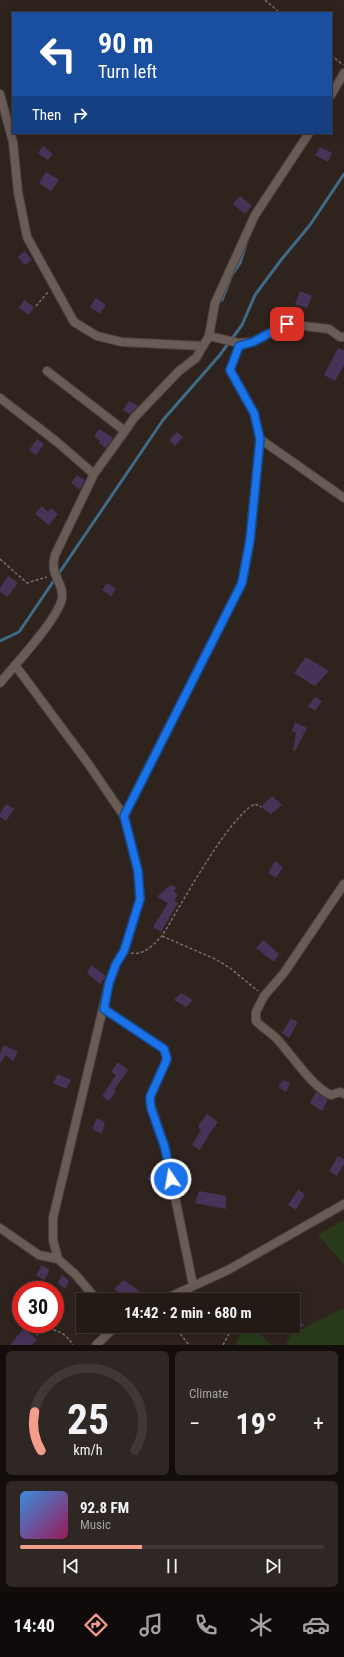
<!DOCTYPE html>
<meta charset="utf-8">
<style>
:root{--surface:#231a16;--page:#2f2723;--text:#f1f3f6;--muted:#a3a1a1;--line:#403835;--accent:#f49d8c}
body{margin:0;font-family:"Roboto Condensed",sans-serif;background:var(--page);color:var(--text);height:100vh;display:flex;flex-direction:column;font-size:15px;white-space:nowrap}
*{box-sizing:border-box;margin:0}
p{font-size:13px;color:var(--muted)}
.icon{flex:none;width:22px;height:22px;fill:none;stroke:currentColor;stroke-width:2;stroke-linecap:round;stroke-linejoin:round}
.map{position:relative;height:1345px;overflow:hidden}
.details{display:flex;flex-direction:column;gap:6px;padding:6px;background:#130e0c;flex:1}
.details>*{flex:none}
.guide{position:absolute;left:12px;top:12px;width:320px;height:122px;border-radius:0px;box-shadow:0 2px 10px #0003,0 0 0 1px var(--line);background:#1a4fa0;color:#fff;overflow:hidden}
.speed{position:absolute;left:12px;top:1281px;display:flex;gap:8px;font-size:20px;font-weight:700;text-align:center}
.speed>*{display:grid;place-content:center;width:52px;height:52px;border-radius:50%;background:var(--surface);box-shadow:0 2px 10px #0003,0 0 0 1px var(--line);line-height:1}
.speed .limit{border:6px solid #d22;background:#fff;color:#111}
.pin{position:absolute;display:grid;place-items:center;width:34px;height:34px;color:#fff;margin:-17px;border-radius:8px;box-shadow:0 2px 6px #0006}
.me{position:absolute;width:44px;margin:-22px;rotate:348deg;stroke-linejoin:round;filter:drop-shadow(0 0 3px #0008)}
.turn{display:flex;align-items:center;gap:14px;height:84px;padding:0 20px;font-size:18px}
.turn .icon{width:52px;height:52px;stroke-width:2.5}
.turn b{display:block;font-size:28px;line-height:34px}
.then{display:flex;align-items:center;height:38px;padding:0 20px;background:#0003;gap:8px;font-size:15px}
.big{font-size:30px;font-weight:700;line-height:1.1}
.details .tile{flex:1;display:flex;flex-direction:column;justify-content:center;gap:6px;min-width:0;padding:0 14px;border-radius:6px;background:var(--page)}
.details .dial{align-items:center;gap:0}
.dial svg{height:104px;overflow:visible;fill:none;stroke:var(--line);stroke-width:7;stroke-linecap:round;text-anchor:middle}
.dial text{fill:var(--text);stroke:none}
.song{display:flex;align-items:center;gap:12px}
.cover{width:48px;height:48px;border-radius:6px;background:linear-gradient(135deg,hsl(210 70% 55%),hsl(330 70% 35%))}
.played{height:4px;border-radius:2px;background:linear-gradient(90deg,var(--accent) 40%,var(--line) 40%)}
.keys{display:flex;justify-content:space-around;direction:ltr}
.heat{display:flex;justify-content:space-between;align-items:center;font-size:22px;direction:ltr}
.details .tiles{flex:1;display:grid;gap:6px;grid-template-columns:1fr 1fr}
.tile:last-child{grid-column:span 2}
.trip{position:absolute;left:76px;top:1293px;width:224px;height:40px;border-radius:0px;background:var(--surface);box-shadow:0 2px 10px #0003,0 0 0 1px var(--line);font-weight:700;line-height:40px;text-align:center}
.dock{display:flex;height:64px;justify-content:space-around;align-items:center;background:#0e0a09;color:var(--muted)}
.dock .icon{width:28px;height:28px}
.dock .selected{color:var(--accent)}
.dock b{font-size:18px;color:var(--text)}
.map>svg:first-child{display:block}
.green{fill:#293b1b}
.lines{fill:none;stroke-linecap:round;stroke-linejoin:round}
.stream{stroke:#3e6b88;stroke-width:3}
.building{fill:#483358}
.service-casing{stroke:#4a413c;stroke-width:6}
.minor-casing{stroke:#4a413c;stroke-width:10}
.path{stroke:#796f6a;stroke-width:1.5;stroke-dasharray:3 2;stroke-linecap:butt}
.service{stroke:#695b55;stroke-width:4}
.minor{stroke:#695b55;stroke-width:8}
.route-casing{stroke:#114b97;stroke-width:10}
.route{stroke:#1a73e8;stroke-width:7}
</style>
<div class="map">
<svg width="344" height="1345" viewBox="0 0 344 1345">
<rect width="100%" height="100%" fill="#2f231e"/>
<path class="green" d="M 344,1220 L 344,1264 L 318,1235 Z
M 344,1308 L 344,1345 L 286,1345 L 290,1335 Z
M 245,1326 L 253,1326 L 271,1345 L 235,1345 Z"/>
<g class="lines">
<path class="stream" d="M 222,300 L 232,275 L 240,263 L 246,244
M 0,641 L 19,632 L 163,420 L 219,356 L 242,325 L 255,295 L 281,260 L 310,225 L 344,174"/>
</g>
<path class="building" d="M 43,146 L 53,154 L 48,160 L 38,153 Z
M 320,147 L 332,153 L 328,162 L 315,155 Z
M 46,172 L 59,180 L 51,191 L 39,183 Z
M 240,196 L 252,206 L 245,214 L 233,204 Z
M 25,251 L 32,260 L 25,265 L 18,257 Z
M 300,291 L 312,296 L 307,308 L 295,304 Z
M 96,298 L 106,305 L 100,314 L 90,307 Z
M 24,300 L 34,307 L 29,315 L 19,308 Z
M 338,348 L 344,350 L 344,365 L 335,381 L 324,375 Z
M 129,401 L 138,406 L 130,414 L 123,410 Z
M 99,429 L 113,438 L 106,448 L 99,443 L 100,441 L 94,436 Z
M 177,432 L 183,437 L 175,446 L 169,440 Z
M 37,439 L 44,444 L 36,455 L 29,450 Z
M 77,475 L 85,480 L 80,490 L 71,483 Z
M 42,506 L 48,512 L 51,508 L 58,514 L 49,525 L 35,514 Z
M 8,576 L 18,583 L 7,597 L 0,591 L 0,588 Z
M 107,583 L 116,589 L 111,596 L 102,590 Z
M 306,657 L 329,671 L 315,686 L 294,673 Z
M 315,697 L 322,701 L 315,711 L 308,706 Z
M 295,722 L 307,728 L 295,751 L 293,751 L 296,732 L 292,732 Z
M 272,796 L 282,805 L 271,814 L 261,807 Z
M 6,804 L 14,809 L 6,821 L 0,817 L 0,814 Z
M 275,861 L 283,867 L 276,878 L 268,873 Z
M 170,885 L 177,887 L 174,891 L 178,895 L 174,900 L 178,903 L 161,932 L 153,927 L 168,903 L 157,897 Z
M 263,940 L 279,954 L 274,962 L 256,948 Z
M 91,965 L 106,976 L 100,984 L 87,973 Z
M 181,993 L 193,1000 L 186,1007 L 174,1000 Z
M 291,1018 L 298,1022 L 289,1038 L 282,1033 Z
M 4,1045 L 18,1052 L 13,1061 L 6,1055 L 0,1063 L 0,1054 Z
M 118,1062 L 128,1070 L 114,1090 L 116,1091 L 109,1101 L 102,1096 L 116,1075 L 111,1072 Z
M 58,1074 L 71,1080 L 66,1089 L 53,1083 Z
M 283,1080 L 290,1083 L 286,1092 L 278,1087 Z
M 316,1092 L 328,1100 L 322,1111 L 310,1103 Z
M 207,1114 L 218,1122 L 210,1133 L 200,1150 L 192,1145 L 201,1130 L 198,1126 Z
M 97,1118 L 105,1122 L 102,1134 L 92,1129 Z
M 338,1156 L 344,1159 L 344,1164 L 337,1176 L 329,1171 Z
M 153,1169 L 160,1174 L 154,1184 L 147,1179 Z
M 298,1190 L 305,1194 L 296,1210 L 288,1205 Z
M 199,1191 L 226,1196 L 226,1209 L 195,1203 Z
M 42,1265 L 50,1270 L 44,1280 L 36,1275 Z
M 62,1275 L 69,1281 L 65,1289 L 58,1283 Z
M 124,1280 L 142,1293 L 136,1300 L 129,1300 L 114,1289 Z
M 293,1310 L 304,1326 L 290,1335 L 284,1326 L 293,1326 Z
M 24,1328 L 37,1339 L 32,1345 L 10,1345 Z"/>
<g class="lines">
<g class="service-casing">
<path id="service" d="M 230,370 L 239,346 L 242,345"/>
</g>
<g class="minor-casing">
<path id="minor" d="M 0,94 L 13,142 L 18,192 L 27,237 L 74,322 L 97,336 L 122,342 L 203,346
M 331,95 L 344,73
M 209,336 L 239,343 L 253,342 L 287,324 L 329,329 L 340,337 L 344,337
M 47,371 L 125,431
M 0,398 L 57,442 L 94,474
M 260,439 L 344,498
M 15,665 L 87,762 L 124,816 L 138,871 L 140,899 L 124,951 L 116,964 L 109,983 L 53,1218 L 53,1240 L 58,1259
M 0,683 C 14,666 59,618 62,598 C 64,581 49,577 55,555 L 94,474 L 125,431 L 134,418 L 179,371 L 196,358 L 203,346 L 209,336 L 215,303 L 255,215 L 309,133
M 124,816 L 242,583 L 250,540 L 260,439 L 254,413 L 230,370
M 344,884 L 284,973 L 264,996 L 256,1012 L 256,1021 C 263,1028 271,1033 277,1039 C 292,1055 312,1087 331,1095 L 340,1092 L 344,1094
M 104,1009 L 164,1049 L 167,1059 L 150,1097 L 150,1103 L 165,1148 L 193,1285
M 0,1228 L 39,1255 L 58,1259 L 76,1275 L 97,1300
M 163,1300 L 228,1270 L 344,1204
M 96,1345 L 116,1326"/>
</g>
<path class="path" d="M 265,0 L 280,13
M 331,55 L 343,65
M 36,306 L 48,292
M 0,559 L 27,583 L 47,577
M 162,936 L 215,959 L 230,968 L 258,991
M 131,953 C 144,956 154,944 162,936 C 180,907 228,817 255,804 L 261,807
M 200,1293 L 208,1300
M 151,1294 L 154,1300
M 174,1326 L 189,1345
M 37,1335 L 42,1328 C 56,1329 66,1333 73,1345
M 223,1345 L 233,1326"/>
<use href="#service" class="service"/>
<use href="#minor" class="minor"/>
</g>
<g class="lines">
<g class="route-casing">
<path id="route" d="M 171,1179 L 165,1148 L 151,1108 L 150,1097 L 167,1059 L 164,1049 L 104,1009 L 109,983 L 116,964 L 124,951 L 140,899 L 138,871 L 124,816 L 242,583 L 250,540 L 260,439 L 254,413 L 230,370 L 239,346 L 253,342 L 287,324"/>
</g>
<use href="#route" class="route"/>
</g>
</svg>
<div class="speed"><div class="limit">30</div></div>
<div class="pin" style="left:287px;top:324px;background:#d93025"><svg class="icon" aria-label="arrive" viewBox="0 0 24 24"><path d="M6 21V4h12l-3 4 3 4H6"/></svg></div>
<svg class="me" style="left:171px;top:1179px" viewBox="-20 -20 40 40"><circle r="17" fill="#1a73e8" stroke="#fff" stroke-width="3"/><path d="M0-11L8 9 0 5-8 9z" fill="#fff"/></svg>
<div class="trip">14:42 · 2 min · 680 m</div>
<div class="guide">
<div class="turn"><svg class="icon" aria-label="left" viewBox="0 0 24 24"><path d="M17 20v-9H6M10 6l-5 5 5 5"/></svg><div><b>90 m</b>Turn left</div></div>
<div class="then">Then<svg class="icon" aria-label="right" viewBox="0 0 24 24"><path d="M7 20v-9h11M14 6l5 5-5 5"/></svg></div>
</div>
</div>
<section class="details">
<div class="tiles">
<div class="tile dial"><svg viewBox="0 0 100 80">
<path d="M14 69A42 42 0 1 1 86 69"/>
<path d="M14 69A42 42 0 0 1 9 39" stroke="#f49d8c"/>
<text x="50" y="56" font-size="32" font-weight="700">25</text>
<text x="50" y="72" font-size="11">km/h</text>
</svg></div>
<div class="tile"><p>Climate</p>
<div class="heat"><a>−</a><b class="big">19°</b><a>+</a></div>
</div>
<div class="tile">
<div class="song"><i class="cover"></i><div><b>92.8 FM</b><p>Music</p></div></div>
<div class="played"></div>
<div class="keys"><svg class="icon" aria-label="previous" viewBox="0 0 24 24"><path d="M18 5L8 12l10 7zM5 5v14"/></svg><svg class="icon" aria-label="pause" viewBox="0 0 24 24"><path d="M8 5v14M16 5v14"/></svg><svg class="icon" aria-label="next" viewBox="0 0 24 24"><path d="M6 5l10 7-10 7zM19 5v14"/></svg></div>
</div>
</div>
</section>
<nav class="dock">
<b>14:40</b>
<svg class="icon selected" aria-label="directions" viewBox="0 0 24 24"><path d="M12 3l9 9-9 9-9-9zM9 14v-3h6M13 9l2 2-2 2"/></svg>
<svg class="icon" aria-label="music" viewBox="0 0 24 24"><path d="M9 18V5l10-2v13"/><circle cx="6" cy="18" r="3"/><circle cx="16" cy="16" r="3"/></svg>
<svg class="icon" aria-label="phone" viewBox="0 0 24 24"><path d="M5 4h4l2 5-3 2q2 4 5 5l2-3 5 2v4C11 20 4 13 5 4z"/></svg>
<svg class="icon" aria-label="climate" viewBox="0 0 24 24"><path d="M12 3v18M4 7l16 10M4 17L20 7"/></svg>
<svg class="icon" aria-label="car" viewBox="0 0 24 24"><path d="M5 17H2v-5l4-1 3-4h7l3 4 3 1v5h-3M9 17h6M6 11h13"/><circle cx="7" cy="17" r="2"/><circle cx="17" cy="17" r="2"/></svg>
</nav>
